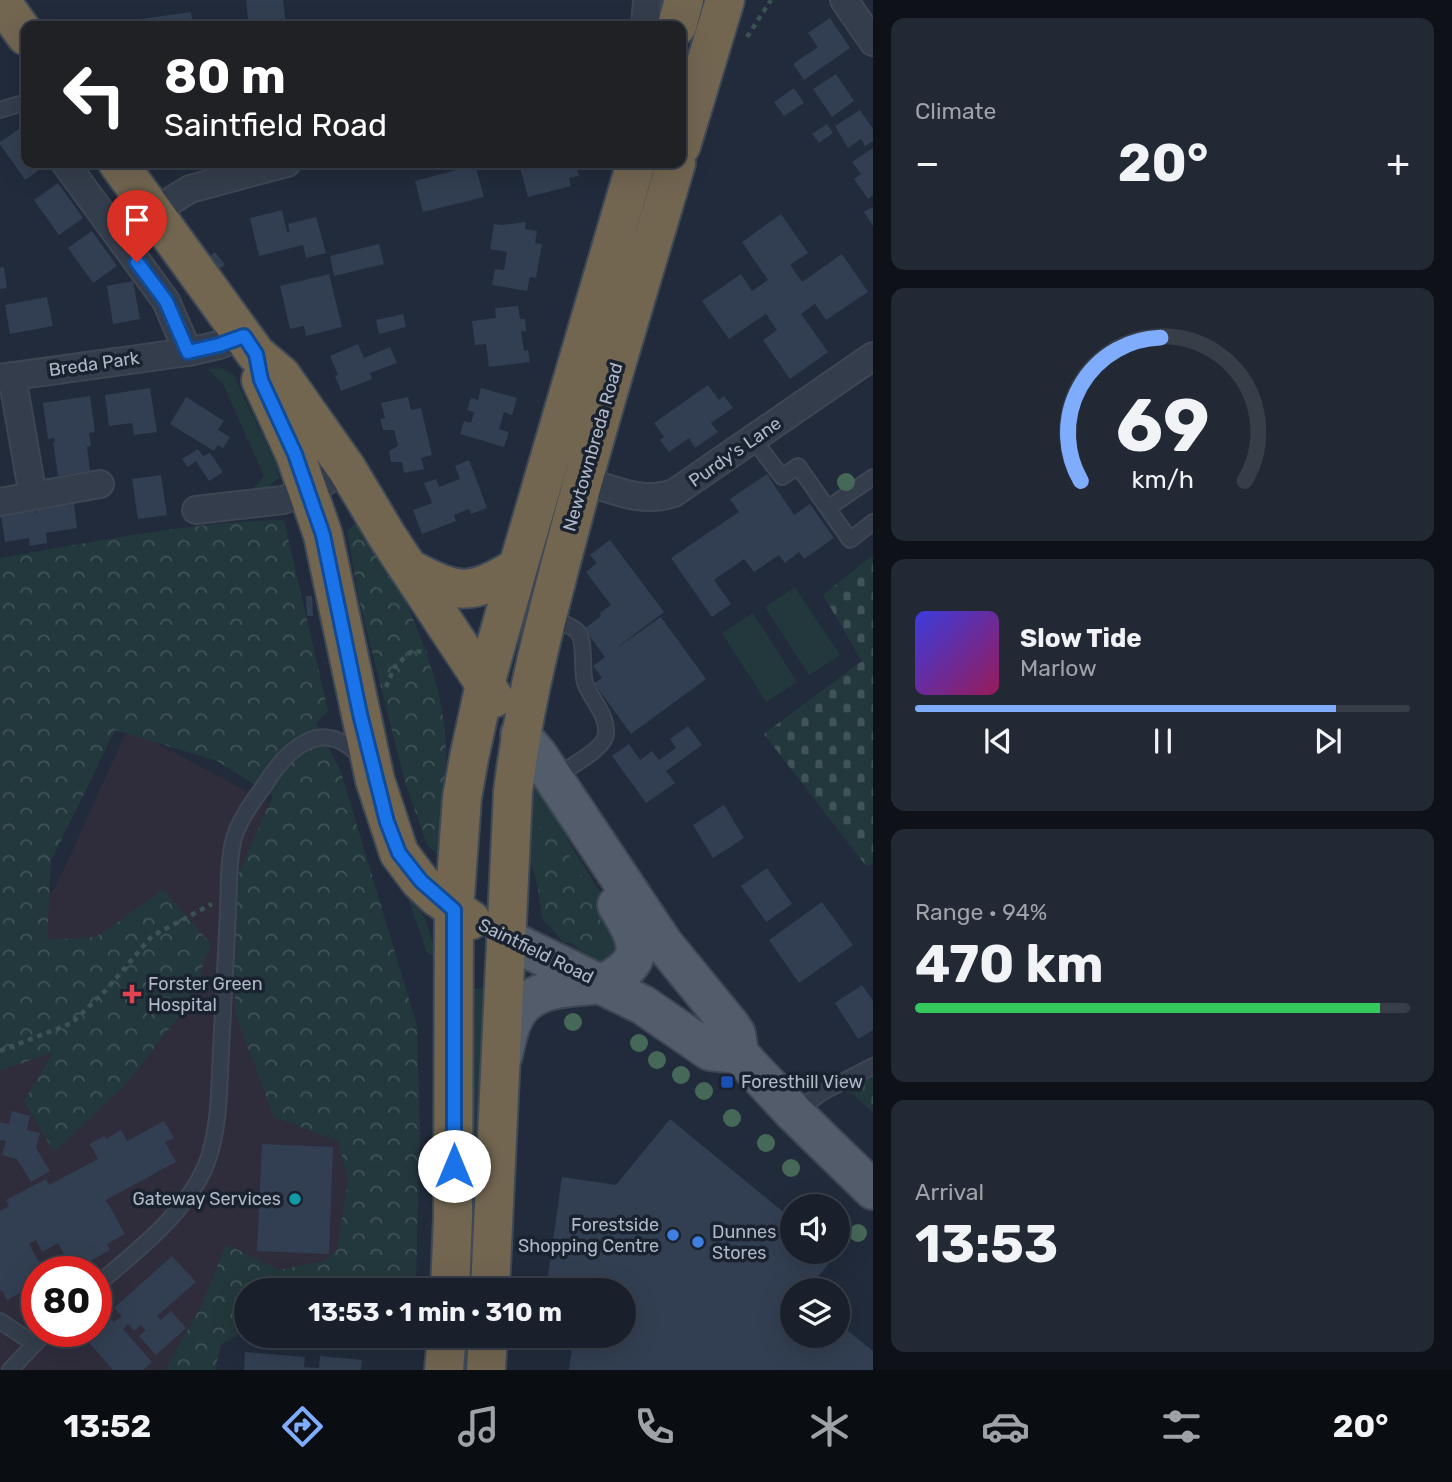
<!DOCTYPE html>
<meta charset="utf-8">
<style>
:root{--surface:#19202c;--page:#222834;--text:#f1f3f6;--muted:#9fa3a9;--line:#373e48;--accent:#7facfd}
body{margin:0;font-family:Rubik,sans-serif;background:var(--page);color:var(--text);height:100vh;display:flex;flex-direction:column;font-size:26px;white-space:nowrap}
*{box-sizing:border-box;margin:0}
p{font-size:23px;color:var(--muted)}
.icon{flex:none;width:38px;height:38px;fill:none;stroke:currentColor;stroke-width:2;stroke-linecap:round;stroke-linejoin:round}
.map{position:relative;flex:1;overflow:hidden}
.details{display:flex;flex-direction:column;gap:18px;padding:18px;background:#0e1218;width:579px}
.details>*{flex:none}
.banner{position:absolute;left:21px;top:21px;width:665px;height:147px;border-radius:14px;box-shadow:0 7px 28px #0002,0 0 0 2px var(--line);background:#202124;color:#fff;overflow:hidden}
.buttons{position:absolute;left:780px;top:1194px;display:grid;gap:14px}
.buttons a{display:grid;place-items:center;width:70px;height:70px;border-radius:50%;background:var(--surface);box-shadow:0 7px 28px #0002,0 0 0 2px var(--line);font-size:35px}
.speed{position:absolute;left:21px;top:1256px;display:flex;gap:14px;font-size:35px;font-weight:700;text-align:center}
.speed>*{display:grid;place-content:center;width:91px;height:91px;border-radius:50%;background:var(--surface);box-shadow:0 7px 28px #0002,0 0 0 2px var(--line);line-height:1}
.speed .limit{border:10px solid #d22;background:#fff;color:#111}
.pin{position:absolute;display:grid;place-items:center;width:60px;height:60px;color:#fff;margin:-72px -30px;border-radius:50% 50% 50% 0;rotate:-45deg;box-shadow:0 0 7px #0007}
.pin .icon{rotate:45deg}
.me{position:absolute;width:77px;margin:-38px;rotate:0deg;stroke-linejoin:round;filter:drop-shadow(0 0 5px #0008)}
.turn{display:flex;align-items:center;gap:24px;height:147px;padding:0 28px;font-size:32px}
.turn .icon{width:91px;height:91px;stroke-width:2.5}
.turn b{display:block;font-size:49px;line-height:60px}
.big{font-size:52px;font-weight:700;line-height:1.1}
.details .tile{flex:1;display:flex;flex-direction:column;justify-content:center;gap:10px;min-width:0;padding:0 24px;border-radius:14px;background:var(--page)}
.details .dial{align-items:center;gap:0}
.dial svg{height:182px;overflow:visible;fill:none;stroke:var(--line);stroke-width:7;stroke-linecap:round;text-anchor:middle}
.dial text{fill:var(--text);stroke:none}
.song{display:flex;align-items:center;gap:21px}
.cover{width:84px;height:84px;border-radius:10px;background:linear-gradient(135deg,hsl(240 70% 55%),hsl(330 70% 35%))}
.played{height:7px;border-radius:4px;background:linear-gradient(90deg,var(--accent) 85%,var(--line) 85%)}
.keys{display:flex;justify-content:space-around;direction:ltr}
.heat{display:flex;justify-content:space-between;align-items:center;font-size:38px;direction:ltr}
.charge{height:10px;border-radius:5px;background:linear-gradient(90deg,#34c759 94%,var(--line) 0)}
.trip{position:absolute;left:234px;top:1278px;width:402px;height:70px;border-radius:35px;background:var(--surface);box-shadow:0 7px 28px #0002,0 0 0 2px var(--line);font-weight:700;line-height:70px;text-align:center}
.tabs{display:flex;height:112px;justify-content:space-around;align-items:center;background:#0a0d12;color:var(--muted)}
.tabs .icon{width:49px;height:49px}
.tabs .selected{color:var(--accent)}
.tabs b{font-size:32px;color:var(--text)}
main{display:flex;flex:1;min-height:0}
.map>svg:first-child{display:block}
.medical{fill:#2f2d3c;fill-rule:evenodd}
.green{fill:#23383c}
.forest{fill:url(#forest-crowns)}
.cemetery{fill:url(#cemetery-stones)}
.building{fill:#323f52}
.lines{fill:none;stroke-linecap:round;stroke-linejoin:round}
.lane-casing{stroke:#3e4654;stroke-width:18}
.street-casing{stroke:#3e4654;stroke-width:30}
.primary-casing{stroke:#3e4654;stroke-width:42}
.highway-casing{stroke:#3f4856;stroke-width:42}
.path{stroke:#3b5254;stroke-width:4.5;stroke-dasharray:5 5;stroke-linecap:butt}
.lane{stroke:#343d4b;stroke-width:14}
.street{stroke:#343d4b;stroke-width:26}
.primary{stroke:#525c6b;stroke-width:38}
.highway{stroke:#726651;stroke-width:38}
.tree{fill:#466859}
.route-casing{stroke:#114b97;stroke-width:18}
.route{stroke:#1a73e8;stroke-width:12}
.health-dot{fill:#e0444e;stroke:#1a2230;stroke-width:2.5}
.transit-dot{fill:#1a4fb4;stroke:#1a2230;stroke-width:2.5}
.culture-dot{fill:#0f9aa8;stroke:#1a2230;stroke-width:2.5}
.shop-dot{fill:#3f7fe0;stroke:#1a2230;stroke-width:2.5}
.labels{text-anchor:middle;stroke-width:7;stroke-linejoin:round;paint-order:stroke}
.street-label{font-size:18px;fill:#afb8c7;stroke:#1a2230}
.poi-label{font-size:18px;fill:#afb8c7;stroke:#1a2230;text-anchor:start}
</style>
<main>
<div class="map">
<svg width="873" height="1370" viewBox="0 0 873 1370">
<defs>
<pattern id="forest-crowns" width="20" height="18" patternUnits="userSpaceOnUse" patternTransform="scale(1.75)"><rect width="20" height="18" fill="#23383c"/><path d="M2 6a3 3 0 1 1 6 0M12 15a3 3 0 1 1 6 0" fill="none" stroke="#405357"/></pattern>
<pattern id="cemetery-stones" width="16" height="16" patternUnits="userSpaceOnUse" patternTransform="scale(1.75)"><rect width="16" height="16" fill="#23383c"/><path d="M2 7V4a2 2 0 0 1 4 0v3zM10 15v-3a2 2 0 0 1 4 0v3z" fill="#405357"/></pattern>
</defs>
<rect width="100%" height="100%" fill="#212b3b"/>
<path class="medical" d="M 128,728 L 282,810 L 361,1147 L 381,1290 L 247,1290 L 211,1370 L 0,1370 L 0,920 L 55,889 ZM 37,1272 L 96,1272 L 96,1332 L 37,1332 Z"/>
<path class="green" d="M 221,368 L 233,374 L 277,466 L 279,478 L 267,488 L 252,490 L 264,476 L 223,384 L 207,369 Z
M 795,587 L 840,655 L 809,675 L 765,607 Z
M 753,613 L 797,682 L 766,702 L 722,633 Z
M 536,783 L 545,795 L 572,847 L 623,928 L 626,948 L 602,962 L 589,957 L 571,943 L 608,943 L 541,864 L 538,888 L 531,864 L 532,785 Z
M 411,893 L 427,923 L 437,958 L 427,953 L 407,896 Z
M 488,988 L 474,1290 L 469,1290 L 472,989 Z"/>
<path class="forest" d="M 284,520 L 328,711 L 316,723 L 341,772 L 417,1026 L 420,1131 L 416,1280 L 407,1290 L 247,1290 L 247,1331 L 221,1344 L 215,1370 L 165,1370 L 201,1307 L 226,1244 L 279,1270 L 324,1261 L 337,1250 L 348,1180 L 338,1141 L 274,1117 L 236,1016 L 229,895 L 273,796 L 217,761 L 115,730 L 51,861 L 47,940 L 96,937 L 163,890 L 211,944 L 190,1002 L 127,1083 L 54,1152 L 24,1101 L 53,1052 L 0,1071 L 0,558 C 94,542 188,522 284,520 Z
M 358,521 L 371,526 C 401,591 445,676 446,748 C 446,784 442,820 438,855 L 427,845 L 405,782 L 359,600 L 347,531 Z
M 539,823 L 558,834 L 593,897 L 608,944 L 564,943 L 542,918 L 538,888 L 541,864 Z"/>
<path class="cemetery" d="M 873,555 L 873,863 L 867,867 L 764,734 L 862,661 L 823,595 Z
M 873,1056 L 873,1112 L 832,1077 Z"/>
<path class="building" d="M 246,0 L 283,0 L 286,26 L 249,26 Z
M 191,12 L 193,26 L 128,26 L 127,21 Z
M 830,18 L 850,48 L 804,80 L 793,64 L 818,47 L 808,33 Z
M 836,74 L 854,101 L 832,117 L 813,89 Z
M 794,88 L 804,103 L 784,116 L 774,102 Z
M 860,110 L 873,129 L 873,141 L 865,146 L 861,139 L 848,148 L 835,126 Z
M 827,124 L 833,133 L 819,143 L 812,134 Z
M 19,129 L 26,140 L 26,163 L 42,163 L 45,166 L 25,180 L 0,144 L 0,142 Z
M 873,148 L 873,195 L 868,199 L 854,179 L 861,174 L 852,162 Z
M 524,163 L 576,163 L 579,176 L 569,178 L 571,186 L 528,197 L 519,164 Z
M 475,165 L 484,197 L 423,212 L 415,181 Z
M 58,183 L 83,218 L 59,235 L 34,200 Z
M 873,207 L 873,226 L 864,212 Z
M 282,210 L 287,232 L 290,232 L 288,224 L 316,217 L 326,253 L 306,258 L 303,245 L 259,256 L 250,218 Z
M 781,214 L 808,253 L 790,265 L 802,282 L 842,254 L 868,292 L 826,320 L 815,304 L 801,314 L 828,352 L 790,379 L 763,340 L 777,330 L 766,314 L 729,339 L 702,301 L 741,274 L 752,291 L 768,280 L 742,242 Z
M 526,222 L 525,229 L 537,231 L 535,243 L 542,244 L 536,278 L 530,277 L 527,291 L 492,285 L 495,269 L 504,270 L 507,252 L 490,249 L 494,224 L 501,225 Z
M 92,231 L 117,266 L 93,283 L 68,248 Z
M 379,244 L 384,264 L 334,276 L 330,256 Z
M 215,252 L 225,265 L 219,269 L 210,256 Z
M 4,267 L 7,288 L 0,289 L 0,268 Z
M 329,274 L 342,327 L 306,336 L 304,326 L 290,329 L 280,286 Z
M 133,281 L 140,319 L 113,324 L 107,286 Z
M 47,297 L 53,326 L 10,334 L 5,305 Z
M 518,306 L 520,319 L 525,319 L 526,331 L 521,331 L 524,351 L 528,350 L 530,362 L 489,367 L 486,344 L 475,345 L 472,321 L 496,318 L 495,308 Z
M 403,314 L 406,327 L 379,334 L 376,320 Z
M 358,344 L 364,358 L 390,347 L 397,363 L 370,373 L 372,379 L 341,391 L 335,376 L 338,375 L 330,356 Z
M 708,385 L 719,400 L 724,396 L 733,408 L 711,423 L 718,432 L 695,448 L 689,438 L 669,452 L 660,440 L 664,437 L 654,423 Z
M 150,388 L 157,432 L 134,435 L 132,423 L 109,426 L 105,395 Z
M 481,388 L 517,398 L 512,415 L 504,412 L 499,429 L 509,432 L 504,447 L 460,434 L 464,421 L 471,423 L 474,412 L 467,410 L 471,398 L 478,400 Z
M 90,396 L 95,432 L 89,433 L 91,446 L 87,447 L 90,471 L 58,476 L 53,442 L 55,442 L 54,438 L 48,439 L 43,403 Z
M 186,397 L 224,421 L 218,430 L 230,437 L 223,448 L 218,445 L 214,451 L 170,424 Z
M 408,397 L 411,410 L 421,408 L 432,455 L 421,458 L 424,469 L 404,473 L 402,462 L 391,462 L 389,451 L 398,446 L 394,430 L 383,430 L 380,419 L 385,418 L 381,403 Z
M 198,449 L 203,456 L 210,453 L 223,472 L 209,481 L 196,461 L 188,467 L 182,459 Z
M 469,460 L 487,508 L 471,514 L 469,509 L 454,515 L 456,521 L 422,534 L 413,510 L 432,503 L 424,483 L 436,479 L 439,487 L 460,479 L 455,466 Z
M 767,474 L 794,515 L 810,504 L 834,538 L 804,559 L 799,552 L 785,563 L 779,555 L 754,572 L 744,559 L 714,580 L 731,604 L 712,617 L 671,558 L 739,512 L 730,499 Z
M 161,475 L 167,515 L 138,519 L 132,479 Z
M 74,504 L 77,528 L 46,533 L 47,543 L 30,546 L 29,538 L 5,542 L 0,509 L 35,507 L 36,515 L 37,510 Z
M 610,540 L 664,612 L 611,652 L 661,617 L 706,679 L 631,734 L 594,683 L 602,678 L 593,666 L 605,657 L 584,629 L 601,616 L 600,613 L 611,605 L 586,572 L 597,563 L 590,555 Z
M 306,596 L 312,596 L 313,616 L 307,616 Z
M 688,726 L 702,745 L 666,771 L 675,783 L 646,803 L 612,756 L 629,744 L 640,760 L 652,751 L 659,760 L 676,748 L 670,739 Z
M 724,805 L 744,838 L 713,858 L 693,825 Z
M 767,868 L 792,904 L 766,922 L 741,886 Z
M 822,902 L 853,945 L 799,983 L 769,940 Z
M 862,985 L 873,1001 L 873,1030 L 858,1039 L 835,1003 Z
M 12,1111 L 30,1116 L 27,1130 L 40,1133 L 36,1148 L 50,1171 L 31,1182 L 17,1159 L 2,1155 L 6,1141 L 0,1140 L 0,1122 L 9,1124 Z
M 670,1119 L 793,1220 L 793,1251 L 831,1251 L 836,1255 L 807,1290 L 793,1290 L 793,1335 L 838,1335 L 838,1323 L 873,1351 L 873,1370 L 569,1370 L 573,1339 L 559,1335 L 625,1335 L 625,1290 L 546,1290 L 562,1177 L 616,1185 Z
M 164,1121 L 174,1138 L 165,1142 L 176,1162 L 106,1200 L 125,1234 L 107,1244 L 110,1250 L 76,1269 L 71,1260 L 68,1262 L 58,1243 L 42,1252 L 36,1240 L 29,1244 L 42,1268 L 27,1276 L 33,1286 L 7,1300 L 2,1290 L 0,1291 L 0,1211 L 9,1206 L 6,1200 L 46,1179 L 49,1185 L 98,1159 L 90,1144 L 104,1136 L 106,1139 L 121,1130 L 127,1141 Z
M 262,1144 L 333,1147 L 329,1254 L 257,1251 Z
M 172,1256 L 196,1282 L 157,1316 L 161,1320 L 171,1311 L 186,1328 L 156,1355 L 139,1336 L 146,1330 L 141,1325 L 134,1331 L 128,1324 L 123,1329 L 152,1362 L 143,1370 L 113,1370 L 84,1337 L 91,1332 L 96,1332 L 96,1327 L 108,1316 L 114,1322 L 122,1316 L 114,1308 Z
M 245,1352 L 305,1357 L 304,1367 L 319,1368 L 320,1356 L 362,1360 L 361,1370 L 244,1370 Z"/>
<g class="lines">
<g class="lane-casing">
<path id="lane" d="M 0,110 L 26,102
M 753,439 L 782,477 L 798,466 L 850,540 L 873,522
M 828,508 L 873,477
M 547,618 C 557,621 569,624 577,631 C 586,640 581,669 585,683 C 591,700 611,718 605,738 C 600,751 567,769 554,777
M 796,1112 L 821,1093 L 873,1066
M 96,1286 C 136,1251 185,1215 206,1165 C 220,1130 219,1087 221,1050 C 223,1004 226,958 228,912 C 229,888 228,861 234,838 C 240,818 254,800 266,783 C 276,767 288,751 306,742 C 327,731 347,741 361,758
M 0,1321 L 33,1343
M 10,1370 L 46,1332"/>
</g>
<g class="street-casing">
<path id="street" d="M 844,0 L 873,42
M 645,26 L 647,0
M 65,163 L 166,301 L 188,352
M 153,212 L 190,189 L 287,163
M 12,376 L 33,496
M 0,378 L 188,352 L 219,345 L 244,336
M 583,480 C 613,490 643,504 674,493 L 873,356
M 0,502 L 100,484
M 196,510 L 283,500 L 309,490 L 347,469"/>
</g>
<g class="primary-casing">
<path id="primary" d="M 520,734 L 538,755 L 663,943 L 730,1025 L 736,1034 L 739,1054 L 794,1113 L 873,1190
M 507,939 L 643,1005 L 710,1051 L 739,1054
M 503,1055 C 507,1038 510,1018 523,1005 C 544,985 574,988 599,984 C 607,982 617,976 623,971 C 648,951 630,927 617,905"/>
</g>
<g class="highway-casing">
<path id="highway" d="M 0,0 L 26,36
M 677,26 L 684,0
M 681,146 L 725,0
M 118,163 L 256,354 L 281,375 L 347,469 L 387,536 L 494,698
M 261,380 L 295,454 L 323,535 L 375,780 L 399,853 L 420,881 L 437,897 L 471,920
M 410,569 C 459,595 470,596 518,567
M 450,1290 L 453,1217 L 454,910 L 462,798 L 469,758 L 485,684 L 518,567 L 636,163
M 490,1290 L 513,792 C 524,699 548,611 572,521 C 604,401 641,282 676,163
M 444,1370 L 447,1335
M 486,1370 L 488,1335"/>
</g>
<path class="path" d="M 747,37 L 771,0
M 386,687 L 395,666 L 412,651 L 427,652
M 0,1051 L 72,1023 L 105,991 L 152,936 L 212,904"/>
<use href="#lane" class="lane"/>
<use href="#street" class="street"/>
<use href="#primary" class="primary"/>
<use href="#highway" class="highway"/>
</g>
<g class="tree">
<circle cx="846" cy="482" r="9"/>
<circle cx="573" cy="1022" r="9"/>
<circle cx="639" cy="1043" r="9"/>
<circle cx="657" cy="1060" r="9"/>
<circle cx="681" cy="1075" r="9"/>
<circle cx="704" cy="1091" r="9"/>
<circle cx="732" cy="1118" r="9"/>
<circle cx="766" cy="1143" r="9"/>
<circle cx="791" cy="1168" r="9"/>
<circle cx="858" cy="1233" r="9"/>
</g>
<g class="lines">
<g class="route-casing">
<path id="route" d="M 137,262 L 166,301 L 188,352 L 219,345 L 244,336 L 256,354 L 261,380 L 295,454 L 323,535 L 360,714 L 387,822 L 399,853 L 421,881 L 454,910 L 454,1166"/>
</g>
<use href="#route" class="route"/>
</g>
<path class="health-dot" d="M128.5 983.5h7v7h7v7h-7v7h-7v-7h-7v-7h7z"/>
<rect class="transit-dot" x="720" y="1075" width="14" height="14" rx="3.5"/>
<circle class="culture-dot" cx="295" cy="1199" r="7"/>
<g class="shop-dot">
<circle cx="673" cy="1235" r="7"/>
<circle cx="698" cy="1242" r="7"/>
</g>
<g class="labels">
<g class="street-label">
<text transform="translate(94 364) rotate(-8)" y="6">Breda Park</text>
<text transform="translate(593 447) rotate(-74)" y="6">Newtownbreda Road</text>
<text transform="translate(735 452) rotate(-35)" y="6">Purdy's Lane</text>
<text transform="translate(536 951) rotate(26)" y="6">Saintfield Road</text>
</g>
<g class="poi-label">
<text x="148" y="990">Forster Green<tspan x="148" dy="21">Hospital</tspan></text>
<text x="741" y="1088">Foresthill View</text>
<text x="281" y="1205" text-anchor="end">Gateway Services</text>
<text x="659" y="1231" text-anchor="end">Forestside<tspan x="659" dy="21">Shopping Centre</tspan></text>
<text x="712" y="1238">Dunnes<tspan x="712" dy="21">Stores</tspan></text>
</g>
</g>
</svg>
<div class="buttons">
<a><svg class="icon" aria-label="sound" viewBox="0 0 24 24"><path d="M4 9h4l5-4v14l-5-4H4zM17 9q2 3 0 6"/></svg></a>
<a><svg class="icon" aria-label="layers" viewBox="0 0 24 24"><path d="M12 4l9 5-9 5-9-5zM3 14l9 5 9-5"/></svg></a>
</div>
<div class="speed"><div class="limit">80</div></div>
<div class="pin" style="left:137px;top:262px;background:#d93025"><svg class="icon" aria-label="arrive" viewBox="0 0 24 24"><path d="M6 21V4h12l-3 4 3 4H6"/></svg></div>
<svg class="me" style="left:454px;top:1166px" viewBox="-20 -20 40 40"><circle r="19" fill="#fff"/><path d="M0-13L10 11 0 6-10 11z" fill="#1a73e8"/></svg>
<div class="trip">13:53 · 1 min · 310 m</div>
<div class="banner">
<div class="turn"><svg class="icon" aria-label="left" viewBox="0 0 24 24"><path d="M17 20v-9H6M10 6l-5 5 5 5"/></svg><div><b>80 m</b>Saintfield Road</div></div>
</div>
</div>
<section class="details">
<div class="tile"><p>Climate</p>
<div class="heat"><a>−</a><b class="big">20°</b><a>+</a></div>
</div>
<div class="tile dial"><svg viewBox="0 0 100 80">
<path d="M14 69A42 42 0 1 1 86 69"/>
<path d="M14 69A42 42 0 0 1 49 6" stroke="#7facfd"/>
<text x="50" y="56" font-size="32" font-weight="700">69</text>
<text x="50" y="72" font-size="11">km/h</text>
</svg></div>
<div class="tile">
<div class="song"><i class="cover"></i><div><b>Slow Tide</b><p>Marlow</p></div></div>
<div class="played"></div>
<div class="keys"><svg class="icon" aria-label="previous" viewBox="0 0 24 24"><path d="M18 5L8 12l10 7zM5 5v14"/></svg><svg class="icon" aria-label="pause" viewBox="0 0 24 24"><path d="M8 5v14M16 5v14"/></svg><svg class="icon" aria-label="next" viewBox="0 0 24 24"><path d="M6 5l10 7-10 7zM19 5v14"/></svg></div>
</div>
<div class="tile"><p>Range · 94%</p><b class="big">470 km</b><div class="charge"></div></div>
<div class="tile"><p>Arrival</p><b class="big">13:53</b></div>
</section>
</main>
<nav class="tabs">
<b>13:52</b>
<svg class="icon selected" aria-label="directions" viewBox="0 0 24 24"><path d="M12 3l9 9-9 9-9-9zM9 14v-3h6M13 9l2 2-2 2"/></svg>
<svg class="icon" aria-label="music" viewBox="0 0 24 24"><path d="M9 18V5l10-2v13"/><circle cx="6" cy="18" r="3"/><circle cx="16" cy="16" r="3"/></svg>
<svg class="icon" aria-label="phone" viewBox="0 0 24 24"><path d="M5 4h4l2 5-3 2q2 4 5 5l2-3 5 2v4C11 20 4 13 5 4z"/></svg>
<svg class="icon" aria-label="climate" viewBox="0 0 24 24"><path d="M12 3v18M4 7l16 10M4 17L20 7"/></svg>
<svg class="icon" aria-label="car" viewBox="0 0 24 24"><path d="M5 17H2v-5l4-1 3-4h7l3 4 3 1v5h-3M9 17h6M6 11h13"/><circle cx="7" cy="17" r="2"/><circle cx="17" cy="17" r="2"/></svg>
<svg class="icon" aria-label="filters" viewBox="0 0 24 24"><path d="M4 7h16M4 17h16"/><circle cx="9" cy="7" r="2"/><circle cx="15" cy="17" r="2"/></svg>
<b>20°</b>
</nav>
